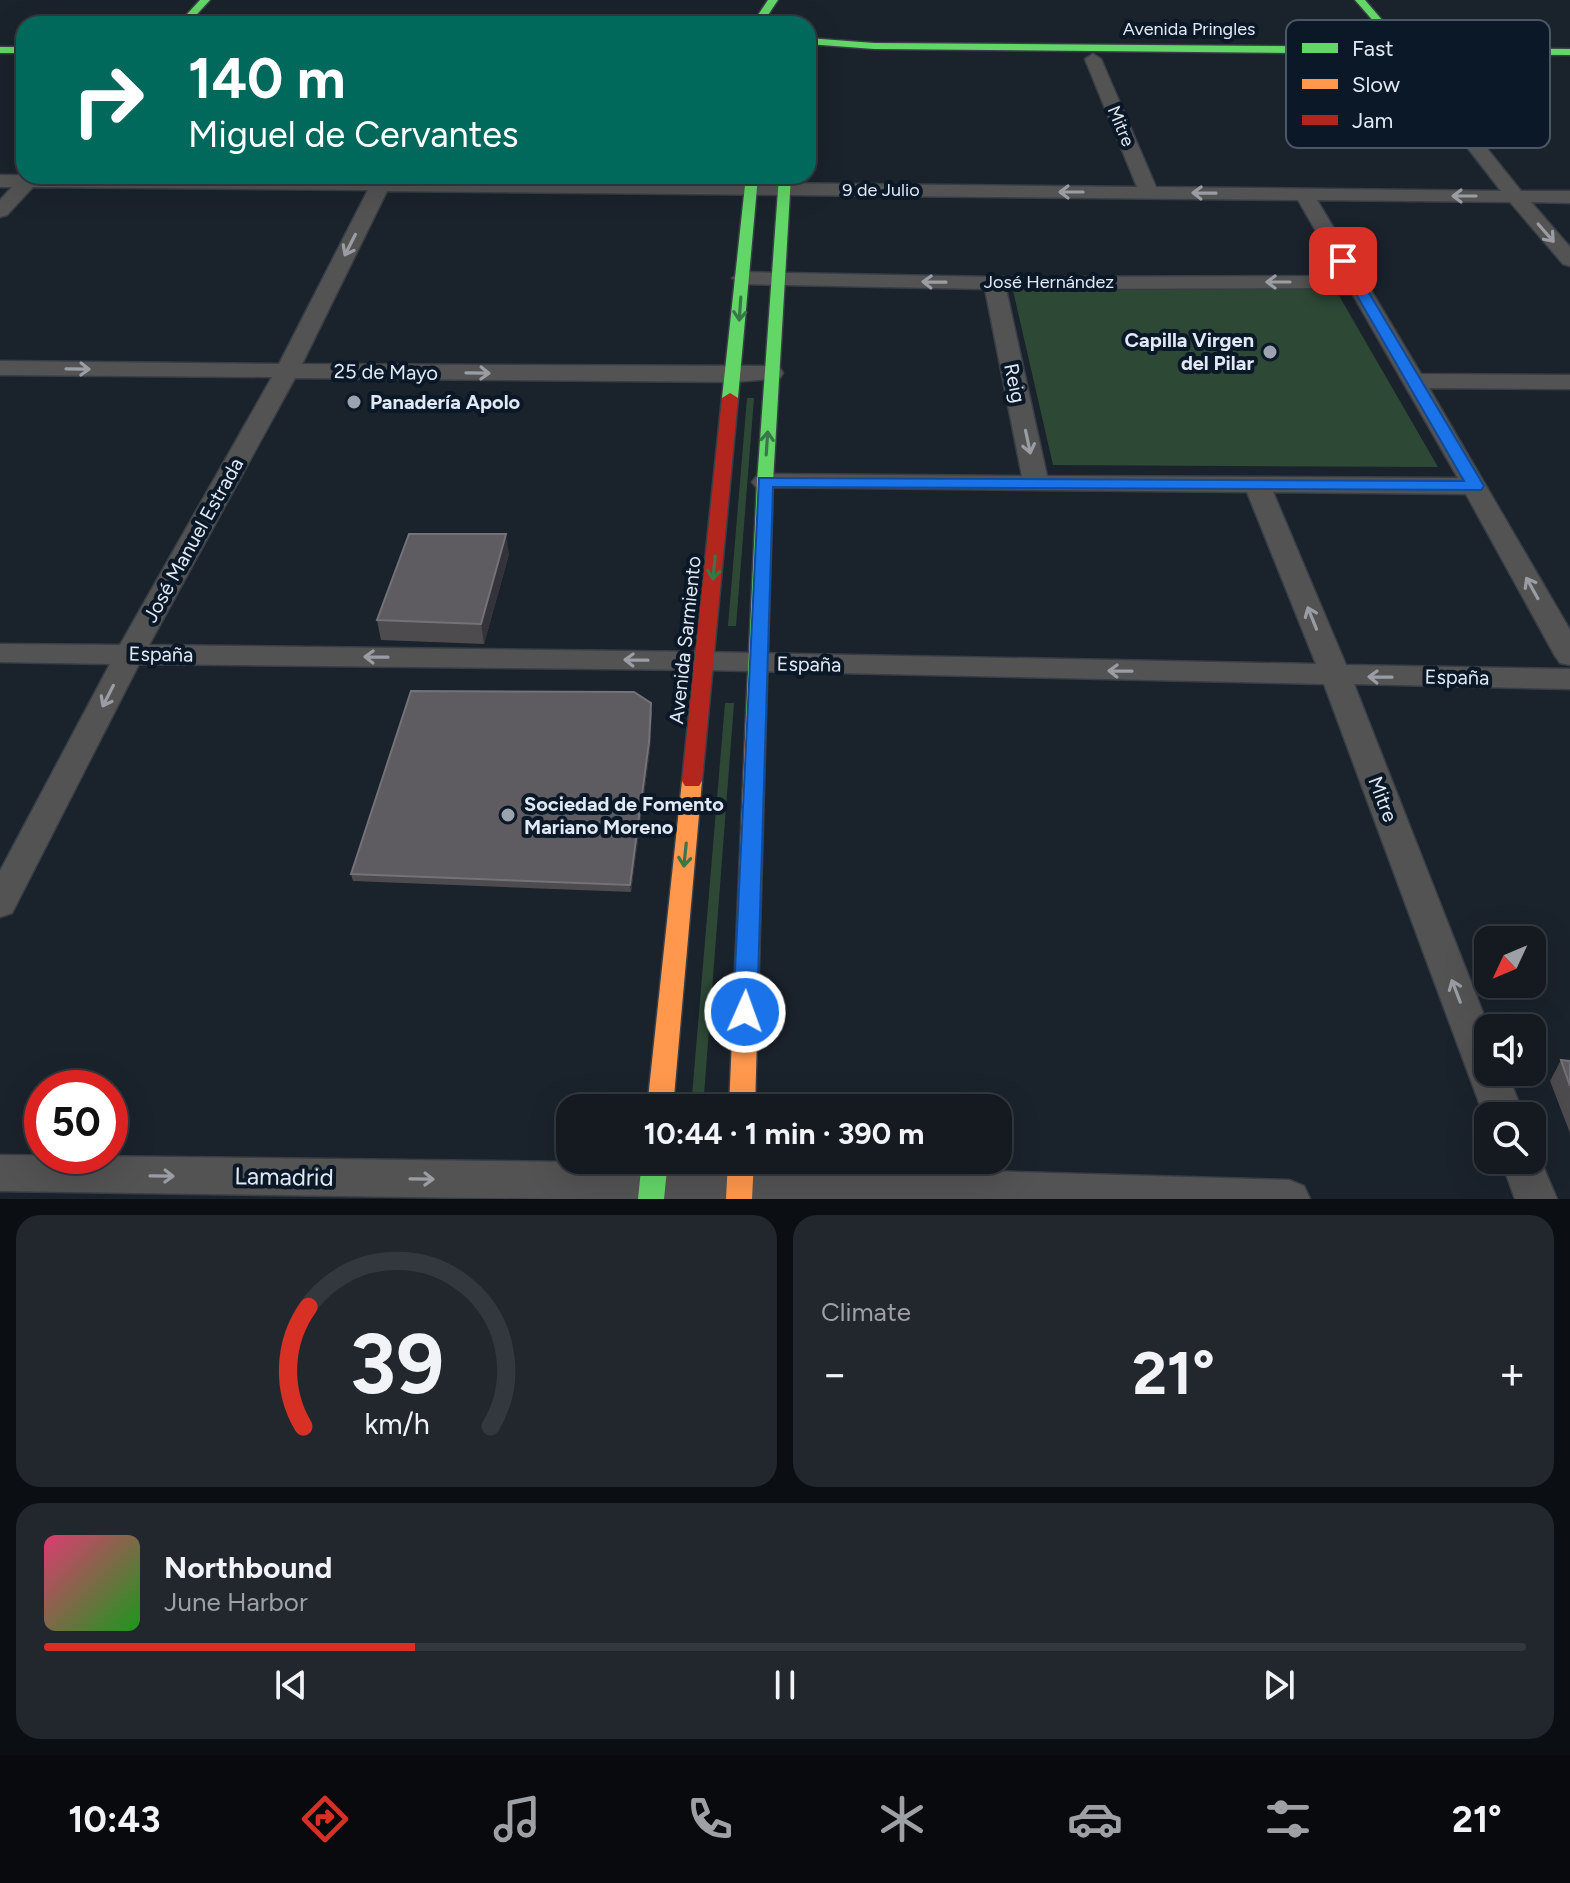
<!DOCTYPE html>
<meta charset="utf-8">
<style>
:root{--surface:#141a20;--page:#21272d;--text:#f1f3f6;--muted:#9da1a5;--line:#33383e;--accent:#d93025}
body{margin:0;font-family:Figtree,sans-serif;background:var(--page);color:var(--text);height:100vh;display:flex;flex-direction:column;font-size:30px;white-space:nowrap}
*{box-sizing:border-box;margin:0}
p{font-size:26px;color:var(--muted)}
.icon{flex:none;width:44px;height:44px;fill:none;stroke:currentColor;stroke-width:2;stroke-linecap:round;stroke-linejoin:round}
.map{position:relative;height:1199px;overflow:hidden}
.side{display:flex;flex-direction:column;gap:16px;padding:16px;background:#0b0e12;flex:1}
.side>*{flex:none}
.banner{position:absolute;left:16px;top:16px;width:800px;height:168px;border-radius:24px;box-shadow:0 8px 32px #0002,0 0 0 2px var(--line);background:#00695c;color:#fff;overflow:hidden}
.needle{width:52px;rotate:226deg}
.buttons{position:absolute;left:1474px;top:926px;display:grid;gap:16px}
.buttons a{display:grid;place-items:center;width:72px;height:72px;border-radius:16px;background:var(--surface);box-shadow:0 8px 32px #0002,0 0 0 2px var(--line);font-size:40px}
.speed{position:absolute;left:24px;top:1070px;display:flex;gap:16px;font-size:40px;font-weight:700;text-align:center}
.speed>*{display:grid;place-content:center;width:104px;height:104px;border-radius:50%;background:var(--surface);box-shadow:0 8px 32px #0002,0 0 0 2px var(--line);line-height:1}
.speed .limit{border:12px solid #d22;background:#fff;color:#111}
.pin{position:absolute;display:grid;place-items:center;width:68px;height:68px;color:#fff;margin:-34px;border-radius:16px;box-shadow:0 4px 12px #0006}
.me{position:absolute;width:88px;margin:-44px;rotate:2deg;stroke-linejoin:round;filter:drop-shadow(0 0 6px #0008)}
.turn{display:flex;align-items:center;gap:28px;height:168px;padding:0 40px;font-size:36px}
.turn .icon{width:104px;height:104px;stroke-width:2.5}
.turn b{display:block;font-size:56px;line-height:68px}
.big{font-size:60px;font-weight:700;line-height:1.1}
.side .card{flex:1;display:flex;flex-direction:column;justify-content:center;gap:12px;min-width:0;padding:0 28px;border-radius:24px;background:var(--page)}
.side .dial{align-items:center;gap:0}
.dial svg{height:208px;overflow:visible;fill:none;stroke:var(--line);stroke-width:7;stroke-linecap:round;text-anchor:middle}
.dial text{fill:var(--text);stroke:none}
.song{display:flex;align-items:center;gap:24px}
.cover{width:96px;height:96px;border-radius:12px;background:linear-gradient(135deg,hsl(340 70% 55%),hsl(120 70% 35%))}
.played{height:8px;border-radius:4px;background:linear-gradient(90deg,var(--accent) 25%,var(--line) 25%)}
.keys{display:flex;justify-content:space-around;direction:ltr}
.heat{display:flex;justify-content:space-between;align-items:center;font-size:44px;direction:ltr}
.side .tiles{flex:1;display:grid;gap:16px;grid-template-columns:1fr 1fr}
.card:last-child{grid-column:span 2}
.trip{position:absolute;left:556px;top:1094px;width:456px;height:80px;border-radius:24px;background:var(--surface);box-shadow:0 8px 32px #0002,0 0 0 2px var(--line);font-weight:700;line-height:80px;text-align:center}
.dock{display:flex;height:128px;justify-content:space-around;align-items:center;background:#080a0d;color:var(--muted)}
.dock .icon{width:56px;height:56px}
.dock .active{color:var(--accent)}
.dock b{font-size:36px;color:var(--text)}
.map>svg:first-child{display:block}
.green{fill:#2d4936}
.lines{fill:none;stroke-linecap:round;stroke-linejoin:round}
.street-casing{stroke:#383e46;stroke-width:3}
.fast-casing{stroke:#383e46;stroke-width:3}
.slow-casing{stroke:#383e46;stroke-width:3}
.jam-casing{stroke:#383e46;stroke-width:3}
.street{fill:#545354;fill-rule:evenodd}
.fast{fill:#63d668;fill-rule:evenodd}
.slow{fill:#ff974d;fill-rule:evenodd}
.jam{fill:#b3261e;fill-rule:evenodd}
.wall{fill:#4e4b4f}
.shaded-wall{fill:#333339}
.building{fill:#5e5c61;stroke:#727278;stroke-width:2}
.oneway{stroke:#9a9ea4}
.oneway2{stroke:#377748}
.route{fill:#1a73e8;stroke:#114b97;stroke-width:2}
.poi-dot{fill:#9ba3ae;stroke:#0b1827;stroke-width:3}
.labels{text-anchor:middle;stroke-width:8;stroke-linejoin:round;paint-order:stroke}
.far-street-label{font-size:18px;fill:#e1e9f5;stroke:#0b1827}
.poi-label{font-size:20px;font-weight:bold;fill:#e1e9f5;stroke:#0b1827;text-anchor:start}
.street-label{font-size:20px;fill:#e1e9f5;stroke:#0b1827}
.near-street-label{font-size:24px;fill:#e1e9f5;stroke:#0b1827}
.key{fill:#0b1827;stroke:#4b5765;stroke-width:2}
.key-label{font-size:22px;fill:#e1e9f5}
</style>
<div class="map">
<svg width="1570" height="1199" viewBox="0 0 1570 1199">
<rect width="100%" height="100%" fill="#1a222b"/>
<path class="green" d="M 1012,286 L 1334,287 L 1438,467 L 1053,465 Z
M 747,398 L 754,398 L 736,626 L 728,626 Z
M 725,703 L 734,703 L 703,1108 L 691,1108 Z"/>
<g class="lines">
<g class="street-casing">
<path id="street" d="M 1093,54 L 1101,59 L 1156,187 L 1501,191 L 1402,63 L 1410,58 L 1416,60 L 1521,191 L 1570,191 L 1570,203 L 1531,202 L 1570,247 L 1570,266 L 1563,264 L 1510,202 L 1317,200 L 1421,374 L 1570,375 L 1570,389 L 1429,388 L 1570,630 L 1570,665 L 1560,663 L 1555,656 L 1466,494 L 1273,492 L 1346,665 L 1570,669 L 1570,689 L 1354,684 L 1489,1028 L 1488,1072 L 1507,1072 L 1524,1116 L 1488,1116 L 1488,1124 L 1484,1116 L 1324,684 L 704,670 L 139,664 L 12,913 L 0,917 L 0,871 L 110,664 L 0,662 L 0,644 L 120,645 L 272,377 L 0,375 L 0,361 L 279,364 L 368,190 L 33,187 L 7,215 L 0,217 L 0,200 L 12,187 L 0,187 L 0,175 L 374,179 L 376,176 L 394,176 L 393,179 L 1137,187 L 1085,59 ZM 387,191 L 1298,200 L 1342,276 L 994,277 L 742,272 L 732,278 L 742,284 L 985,289 L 1022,476 L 765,474 L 756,477 L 752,482 L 756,487 L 1247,492 L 1316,664 L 704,652 L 149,645 L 295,378 L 735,382 L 780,378 L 783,373 L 780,368 L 772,366 L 302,364 ZM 1349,288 L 1458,478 L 1047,476 L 1006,289 Z
M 1532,1146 L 1535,1147 L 1557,1199 L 1515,1199 L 1501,1160 L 1532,1160 Z
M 0,1155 L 740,1164 L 1289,1180 L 1304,1186 L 1310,1199 L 553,1199 L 0,1191 Z"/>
</g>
<g class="fast-casing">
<path id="fast" d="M 200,0 L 210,0 L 188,24 L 178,24 Z
M 768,0 L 778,0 L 762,24 L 752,24 Z
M 1355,0 L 1365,0 L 1406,48 L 1570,49 L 1570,55 L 1410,54 L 1415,63 L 1410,66 L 1406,65 L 1400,54 L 874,49 L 808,44 L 808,38 L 874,43 L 1396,47 Z
M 0,47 L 24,47 L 24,53 L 0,53 Z
M 746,176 L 758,176 L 738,398 L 730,403 L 722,398 Z
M 779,176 L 791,176 L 773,482 L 766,715 L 763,720 L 749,720 L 746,715 L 757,482 Z
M 642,1160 L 668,1160 L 664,1199 L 638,1199 Z"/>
</g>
<g class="slow-casing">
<path id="slow" d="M 756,708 L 763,710 L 766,715 L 755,1108 L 729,1108 L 746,715 L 749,710 Z
M 692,774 L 699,776 L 702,781 L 673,1108 L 647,1108 L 682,781 L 685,776 Z
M 728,1160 L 754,1160 L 752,1199 L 726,1199 Z"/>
</g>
<g class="jam-casing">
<path id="jam" d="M 730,393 L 738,398 L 702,781 L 699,786 L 685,786 L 682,781 L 722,398 Z"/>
</g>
<use href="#street" class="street"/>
<use href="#fast" class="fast"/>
<use href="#slow" class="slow"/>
<use href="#jam" class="jam"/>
</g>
<path class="wall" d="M 509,554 L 484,644 L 381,640 L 377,620 Z
M 652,710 L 650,750 L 631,892 L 353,881 L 351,874 Z
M 1561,1060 L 1570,1061 L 1570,1133 L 1550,1081 Z"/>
<path class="shaded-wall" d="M 506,534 L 509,554 L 484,644 L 481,624 Z
M 651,703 L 650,750 L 631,892 L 630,885 Z"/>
<path class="building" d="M 409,534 L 506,534 L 481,624 L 377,620 Z
M 411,691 L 634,692 L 651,703 L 649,742 L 630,885 L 351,874 Z
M 1561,1060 L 1570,1061 L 1570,1086 Z"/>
<defs><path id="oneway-shaft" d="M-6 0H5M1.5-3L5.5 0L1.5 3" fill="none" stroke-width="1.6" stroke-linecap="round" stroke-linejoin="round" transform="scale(2)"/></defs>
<g class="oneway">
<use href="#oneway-shaft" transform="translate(1071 192) rotate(-180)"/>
<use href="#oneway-shaft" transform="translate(1204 193) rotate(-179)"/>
<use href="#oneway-shaft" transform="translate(1464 196) rotate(-180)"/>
<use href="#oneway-shaft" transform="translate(1546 233) rotate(49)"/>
<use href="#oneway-shaft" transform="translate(350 245) rotate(117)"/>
<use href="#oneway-shaft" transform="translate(934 282) rotate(-179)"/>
<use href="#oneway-shaft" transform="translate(1278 282) rotate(-180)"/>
<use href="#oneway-shaft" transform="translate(78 369) rotate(1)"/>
<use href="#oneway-shaft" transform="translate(478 373) rotate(1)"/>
<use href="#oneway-shaft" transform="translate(1028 442) rotate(78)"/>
<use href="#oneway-shaft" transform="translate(1532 588) rotate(-119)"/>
<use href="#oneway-shaft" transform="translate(1312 618) rotate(-112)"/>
<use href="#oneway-shaft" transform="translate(376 657) rotate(-179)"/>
<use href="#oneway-shaft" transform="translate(636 660) rotate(-179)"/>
<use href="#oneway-shaft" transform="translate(1120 671) rotate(-179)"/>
<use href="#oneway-shaft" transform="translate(1380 677) rotate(-179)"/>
<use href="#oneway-shaft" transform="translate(108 696) rotate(117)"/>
<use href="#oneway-shaft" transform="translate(1456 991) rotate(-111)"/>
<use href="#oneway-shaft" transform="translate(162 1176) rotate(1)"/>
<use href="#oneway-shaft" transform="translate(422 1179) rotate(1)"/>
</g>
<g class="oneway2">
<use href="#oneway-shaft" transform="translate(740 309) rotate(94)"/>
<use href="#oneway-shaft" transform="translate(767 443) rotate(-86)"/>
<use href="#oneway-shaft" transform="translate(714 568) rotate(96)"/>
<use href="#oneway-shaft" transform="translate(685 855) rotate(96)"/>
</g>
<path class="route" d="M 1343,257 L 1350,261 L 1484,486 L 1481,490 L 773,487 L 757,1012 L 754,1019 L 745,1022 L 737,1019 L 733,1012 L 759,478 L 1464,481 L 1337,261 Z"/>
<g class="poi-dot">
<circle cx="1270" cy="352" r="8"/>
<circle cx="354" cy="402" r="8"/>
<circle cx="508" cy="815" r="8"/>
</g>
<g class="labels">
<g class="far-street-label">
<text x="1189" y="35">Avenida Pringles</text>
<text transform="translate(1121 126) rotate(67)" y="6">Mitre</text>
<text x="881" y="196">9 de Julio</text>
<text x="1049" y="288">José Hernández</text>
</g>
<g class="poi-label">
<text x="1254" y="347" text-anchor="end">Capilla Virgen<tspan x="1254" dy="23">del Pilar</tspan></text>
<text x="370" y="409">Panadería Apolo</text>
<text x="524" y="811">Sociedad de Fomento<tspan x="524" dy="23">Mariano Moreno</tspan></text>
</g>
<g class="street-label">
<text transform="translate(386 372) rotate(1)" y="7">25 de Mayo</text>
<text transform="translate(1015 383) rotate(78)" y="7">Reig</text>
<text transform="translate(193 540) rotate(-61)" y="7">José Manuel Estrada</text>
<text transform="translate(685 640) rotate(-84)" y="7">Avenida Sarmiento</text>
<text transform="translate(161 654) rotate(1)" y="7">España</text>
<text transform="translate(809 664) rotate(1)" y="7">España</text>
<text transform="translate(1457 677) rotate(1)" y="7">España</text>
<text transform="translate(1383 799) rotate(69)" y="7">Mitre</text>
</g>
<g class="near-street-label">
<text transform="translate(284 1177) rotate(1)" y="8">Lamadrid</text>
</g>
</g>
<rect x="1286" y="20" width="264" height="128" rx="12" class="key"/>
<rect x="1302" y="43" width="36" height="10" fill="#63d668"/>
<rect x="1302" y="79" width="36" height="10" fill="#ff974d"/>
<rect x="1302" y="115" width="36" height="10" fill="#b3261e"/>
<g class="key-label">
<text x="1352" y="56">Fast</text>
<text x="1352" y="92">Slow</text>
<text x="1352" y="128">Jam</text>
</g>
</svg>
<div class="buttons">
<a><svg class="needle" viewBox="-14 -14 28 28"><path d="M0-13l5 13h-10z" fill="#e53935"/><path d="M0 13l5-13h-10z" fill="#9da1a5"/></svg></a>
<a><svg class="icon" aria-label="sound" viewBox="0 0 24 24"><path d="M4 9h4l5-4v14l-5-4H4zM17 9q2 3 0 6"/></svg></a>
<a><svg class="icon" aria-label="search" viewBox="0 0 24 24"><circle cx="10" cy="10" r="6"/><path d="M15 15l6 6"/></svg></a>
</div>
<div class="speed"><div class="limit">50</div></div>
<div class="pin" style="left:1343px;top:261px;background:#d93025"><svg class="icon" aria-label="arrive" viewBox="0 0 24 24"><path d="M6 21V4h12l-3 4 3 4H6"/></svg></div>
<svg class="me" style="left:745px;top:1012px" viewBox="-20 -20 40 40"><circle r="17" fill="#1a73e8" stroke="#fff" stroke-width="3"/><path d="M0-11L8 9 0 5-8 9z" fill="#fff"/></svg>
<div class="trip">10:44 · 1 min · 390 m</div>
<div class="banner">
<div class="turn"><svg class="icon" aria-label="right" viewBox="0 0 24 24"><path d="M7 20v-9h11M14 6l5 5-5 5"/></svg><div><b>140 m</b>Miguel de Cervantes</div></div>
</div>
</div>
<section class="side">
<div class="tiles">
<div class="card dial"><svg viewBox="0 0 100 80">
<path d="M14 69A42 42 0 1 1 86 69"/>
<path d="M14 69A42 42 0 0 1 16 23" stroke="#d93025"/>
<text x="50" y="56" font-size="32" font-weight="700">39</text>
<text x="50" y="72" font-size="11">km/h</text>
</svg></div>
<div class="card"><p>Climate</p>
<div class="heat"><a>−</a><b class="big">21°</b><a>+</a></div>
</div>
<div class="card">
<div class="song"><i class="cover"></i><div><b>Northbound</b><p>June Harbor</p></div></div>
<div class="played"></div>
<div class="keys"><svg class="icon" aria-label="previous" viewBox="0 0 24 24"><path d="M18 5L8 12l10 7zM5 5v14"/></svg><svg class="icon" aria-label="pause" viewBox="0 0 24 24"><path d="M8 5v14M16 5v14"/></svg><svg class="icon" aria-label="next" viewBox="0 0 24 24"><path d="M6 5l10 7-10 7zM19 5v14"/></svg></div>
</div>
</div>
</section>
<nav class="dock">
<b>10:43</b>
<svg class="icon active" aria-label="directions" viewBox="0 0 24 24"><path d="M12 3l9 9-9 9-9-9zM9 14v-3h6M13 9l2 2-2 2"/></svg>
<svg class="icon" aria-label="music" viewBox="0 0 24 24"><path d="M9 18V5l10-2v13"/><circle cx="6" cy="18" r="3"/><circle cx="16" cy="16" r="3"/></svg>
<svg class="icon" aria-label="phone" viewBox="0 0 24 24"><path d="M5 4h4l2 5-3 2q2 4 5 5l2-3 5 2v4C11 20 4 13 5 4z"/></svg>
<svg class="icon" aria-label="climate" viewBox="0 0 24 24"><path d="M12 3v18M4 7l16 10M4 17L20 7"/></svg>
<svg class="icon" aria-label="car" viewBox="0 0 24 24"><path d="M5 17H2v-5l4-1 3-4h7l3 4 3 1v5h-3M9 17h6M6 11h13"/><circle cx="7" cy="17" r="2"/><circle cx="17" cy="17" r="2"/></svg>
<svg class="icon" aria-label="filters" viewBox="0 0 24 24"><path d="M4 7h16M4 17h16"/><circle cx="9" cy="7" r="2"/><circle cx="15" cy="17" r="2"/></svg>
<b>21°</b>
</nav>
